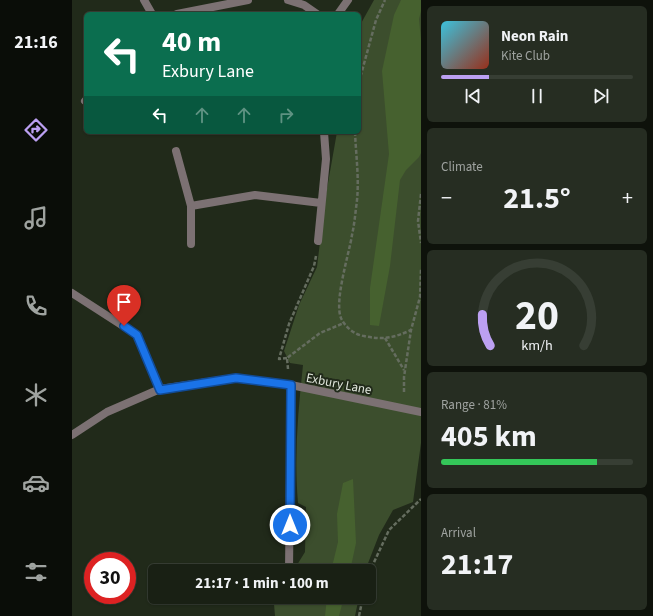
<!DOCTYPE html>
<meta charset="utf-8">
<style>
:root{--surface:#192014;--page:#262d22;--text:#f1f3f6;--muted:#9fa3a0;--line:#373e34;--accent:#bca0f2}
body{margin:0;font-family:"Source Sans 3",sans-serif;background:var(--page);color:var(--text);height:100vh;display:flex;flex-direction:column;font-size:15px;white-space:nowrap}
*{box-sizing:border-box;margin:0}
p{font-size:13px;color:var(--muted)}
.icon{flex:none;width:22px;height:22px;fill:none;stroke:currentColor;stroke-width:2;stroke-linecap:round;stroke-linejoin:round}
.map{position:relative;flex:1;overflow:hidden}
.details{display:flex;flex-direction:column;gap:6px;padding:6px;background:#0e120b;width:232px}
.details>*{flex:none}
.top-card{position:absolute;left:12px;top:12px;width:277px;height:122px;border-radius:6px;box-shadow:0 1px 3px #0004,0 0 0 1px var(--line);background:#0b6e4f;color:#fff;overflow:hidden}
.speed{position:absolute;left:12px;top:552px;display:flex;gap:8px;font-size:20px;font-weight:700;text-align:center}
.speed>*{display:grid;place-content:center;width:52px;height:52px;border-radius:50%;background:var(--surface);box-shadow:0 1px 3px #0004,0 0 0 1px var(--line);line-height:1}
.speed .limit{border:6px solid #d22;background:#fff;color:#111}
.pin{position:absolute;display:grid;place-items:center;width:34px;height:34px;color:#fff;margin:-41px -17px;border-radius:50% 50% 50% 0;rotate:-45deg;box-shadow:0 0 4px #0007}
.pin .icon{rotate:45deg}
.me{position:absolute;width:44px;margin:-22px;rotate:0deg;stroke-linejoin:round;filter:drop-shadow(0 0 3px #0008)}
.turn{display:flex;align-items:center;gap:14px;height:84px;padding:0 12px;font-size:18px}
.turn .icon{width:52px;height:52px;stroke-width:2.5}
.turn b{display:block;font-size:28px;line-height:34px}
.lanes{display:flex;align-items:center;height:38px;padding:0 12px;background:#0003;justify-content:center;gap:20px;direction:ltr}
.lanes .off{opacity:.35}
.big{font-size:30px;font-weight:700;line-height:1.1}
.details .widget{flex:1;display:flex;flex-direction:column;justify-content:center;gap:6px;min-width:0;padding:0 14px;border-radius:6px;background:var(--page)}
.details .dial{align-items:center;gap:0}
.dial svg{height:104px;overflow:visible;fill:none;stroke:var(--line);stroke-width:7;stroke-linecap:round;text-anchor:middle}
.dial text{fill:var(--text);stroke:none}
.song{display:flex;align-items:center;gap:12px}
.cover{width:48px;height:48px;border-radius:6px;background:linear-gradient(135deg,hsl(190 70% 55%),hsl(10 70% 35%))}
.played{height:4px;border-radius:2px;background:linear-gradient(90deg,var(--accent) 25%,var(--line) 25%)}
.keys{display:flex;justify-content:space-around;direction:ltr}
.heat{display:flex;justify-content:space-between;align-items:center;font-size:22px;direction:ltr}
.charge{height:6px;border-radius:3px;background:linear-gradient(90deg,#34c759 81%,var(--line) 0)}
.trip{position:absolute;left:76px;top:564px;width:228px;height:40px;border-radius:6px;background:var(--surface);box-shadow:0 1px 3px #0004,0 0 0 1px var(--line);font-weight:700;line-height:40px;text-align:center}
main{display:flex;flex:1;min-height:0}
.tabs{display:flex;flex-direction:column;width:72px;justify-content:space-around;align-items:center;background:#0a0d08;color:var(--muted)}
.tabs .icon{width:28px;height:28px}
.tabs .active{color:var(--accent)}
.tabs b{font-size:18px;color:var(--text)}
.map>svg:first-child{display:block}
.green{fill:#3c4e2d}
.water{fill:#46612f}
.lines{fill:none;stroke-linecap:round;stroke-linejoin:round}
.path{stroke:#656d5f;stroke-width:2.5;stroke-dasharray:4 2;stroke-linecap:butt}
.lane{stroke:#7c7173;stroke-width:8}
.street{stroke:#7c7173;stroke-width:8}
.route-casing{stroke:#114b97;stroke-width:10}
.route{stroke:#1a73e8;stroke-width:7}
.labels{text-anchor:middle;stroke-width:4;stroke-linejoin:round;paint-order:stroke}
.street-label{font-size:13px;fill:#dfe5db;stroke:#212a1a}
</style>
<main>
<nav class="tabs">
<b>21:16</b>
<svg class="icon active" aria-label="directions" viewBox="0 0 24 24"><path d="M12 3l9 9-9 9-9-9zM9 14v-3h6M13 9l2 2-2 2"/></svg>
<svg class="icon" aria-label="music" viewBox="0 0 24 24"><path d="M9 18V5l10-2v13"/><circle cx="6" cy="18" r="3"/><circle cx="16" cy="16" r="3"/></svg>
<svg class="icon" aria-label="phone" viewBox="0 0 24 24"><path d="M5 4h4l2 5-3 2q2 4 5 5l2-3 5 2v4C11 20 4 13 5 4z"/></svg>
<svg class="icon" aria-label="climate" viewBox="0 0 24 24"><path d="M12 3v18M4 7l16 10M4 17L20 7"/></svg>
<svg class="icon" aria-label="car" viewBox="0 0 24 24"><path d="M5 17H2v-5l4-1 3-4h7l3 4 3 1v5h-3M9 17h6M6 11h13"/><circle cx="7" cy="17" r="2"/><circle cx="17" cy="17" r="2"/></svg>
<svg class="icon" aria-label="filters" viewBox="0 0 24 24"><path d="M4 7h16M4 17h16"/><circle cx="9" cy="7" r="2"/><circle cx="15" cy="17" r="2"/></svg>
</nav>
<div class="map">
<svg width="349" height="616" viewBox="0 0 349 616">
<rect width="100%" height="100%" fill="#212a1a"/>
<path class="green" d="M 302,0 L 349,0 L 349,443 L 341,502 L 321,510 L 307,535 L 293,571 L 225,571 L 225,565 L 233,552 L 234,507 L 226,503 C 222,457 226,411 231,365 L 218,363 L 212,351 L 227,305 L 245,267 L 253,200 L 265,132 L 287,132 L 287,27 Z
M 225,597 L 287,597 L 283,616 L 203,616 L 202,604 L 225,603 Z"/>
<path class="water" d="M 329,0 L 349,0 L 349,11 L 347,19 L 349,40 L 349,153 L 347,157 L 334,170 L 328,180 L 318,266 L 307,326 L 298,325 L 298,288 L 317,154 L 310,71 L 322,15 Z
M 281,479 L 284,543 L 278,571 L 259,571 L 266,542 L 265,514 L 271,483 Z
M 255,597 L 272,597 L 267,616 L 253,616 Z"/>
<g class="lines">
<path class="path" d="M 287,82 L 304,20 L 313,0
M 283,132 C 284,157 288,183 284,208 C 283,217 282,226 280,235 C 277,254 262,301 269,318 C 273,327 283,335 292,336 C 310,340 322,338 339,330
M 349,194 L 346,221 L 349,243
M 313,338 L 332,370
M 215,358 L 207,359 L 217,324 L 242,266 L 244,256
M 216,369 L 215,358 L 248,333 L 272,323
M 332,392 L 332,377 L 339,330 L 348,297 L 349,269
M 297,573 L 317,530 L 349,499
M 287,616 L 291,597"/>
<path class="lane" d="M 72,0 L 80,14
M 13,101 L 14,100
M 104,151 L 119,206 L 119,244"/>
<path class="street" d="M 216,0 L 232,5 L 245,14
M 105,14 L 176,0
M 266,14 L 276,0
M 119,206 L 183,195 L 249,203
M 246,241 L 254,159 L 252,132
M 0,293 L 65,335 L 88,389
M 0,435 L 35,412 L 88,389 L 163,378 L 219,385 L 349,412
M 217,571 L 219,385"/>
</g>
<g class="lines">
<g class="route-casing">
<path id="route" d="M 52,326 L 65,335 L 88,390 L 164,378 L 219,385 L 218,525"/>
</g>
<use href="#route" class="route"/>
</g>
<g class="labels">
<g class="street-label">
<text transform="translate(267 383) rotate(11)" y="5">Exbury Lane</text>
</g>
</g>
</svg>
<div class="speed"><div class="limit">30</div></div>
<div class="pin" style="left:52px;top:326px;background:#d93025"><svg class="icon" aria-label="arrive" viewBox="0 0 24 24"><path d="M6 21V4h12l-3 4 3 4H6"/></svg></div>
<svg class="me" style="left:218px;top:525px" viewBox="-20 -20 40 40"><circle r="17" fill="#1a73e8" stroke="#fff" stroke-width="3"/><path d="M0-11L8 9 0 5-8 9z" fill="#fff"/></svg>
<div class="trip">21:17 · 1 min · 100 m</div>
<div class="top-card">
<div class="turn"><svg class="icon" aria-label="left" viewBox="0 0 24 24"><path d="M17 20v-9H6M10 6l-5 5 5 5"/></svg><div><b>40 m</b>Exbury Lane</div></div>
<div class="lanes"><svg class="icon" aria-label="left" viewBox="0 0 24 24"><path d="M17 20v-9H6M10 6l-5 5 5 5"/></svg><svg class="icon off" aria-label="ahead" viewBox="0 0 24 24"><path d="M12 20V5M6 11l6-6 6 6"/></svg><svg class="icon off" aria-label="ahead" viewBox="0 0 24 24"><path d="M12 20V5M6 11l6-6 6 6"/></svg><svg class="icon off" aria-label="right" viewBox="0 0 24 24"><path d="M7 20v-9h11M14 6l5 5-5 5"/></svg></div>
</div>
</div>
<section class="details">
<div class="widget">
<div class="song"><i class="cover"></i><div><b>Neon Rain</b><p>Kite Club</p></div></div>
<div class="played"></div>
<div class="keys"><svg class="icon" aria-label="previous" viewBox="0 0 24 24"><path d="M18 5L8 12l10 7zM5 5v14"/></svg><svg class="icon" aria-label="pause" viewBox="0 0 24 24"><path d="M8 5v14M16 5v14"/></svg><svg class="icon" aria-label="next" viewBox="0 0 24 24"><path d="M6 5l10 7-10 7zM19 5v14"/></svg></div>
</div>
<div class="widget"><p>Climate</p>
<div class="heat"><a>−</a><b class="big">21.5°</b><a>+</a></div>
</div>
<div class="widget dial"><svg viewBox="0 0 100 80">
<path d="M14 69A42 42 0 1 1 86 69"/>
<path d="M14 69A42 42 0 0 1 8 45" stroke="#bca0f2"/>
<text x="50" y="56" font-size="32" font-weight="700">20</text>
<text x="50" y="72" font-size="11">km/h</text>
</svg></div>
<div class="widget"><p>Range · 81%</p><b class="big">405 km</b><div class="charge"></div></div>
<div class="widget"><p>Arrival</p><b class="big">21:17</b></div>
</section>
</main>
